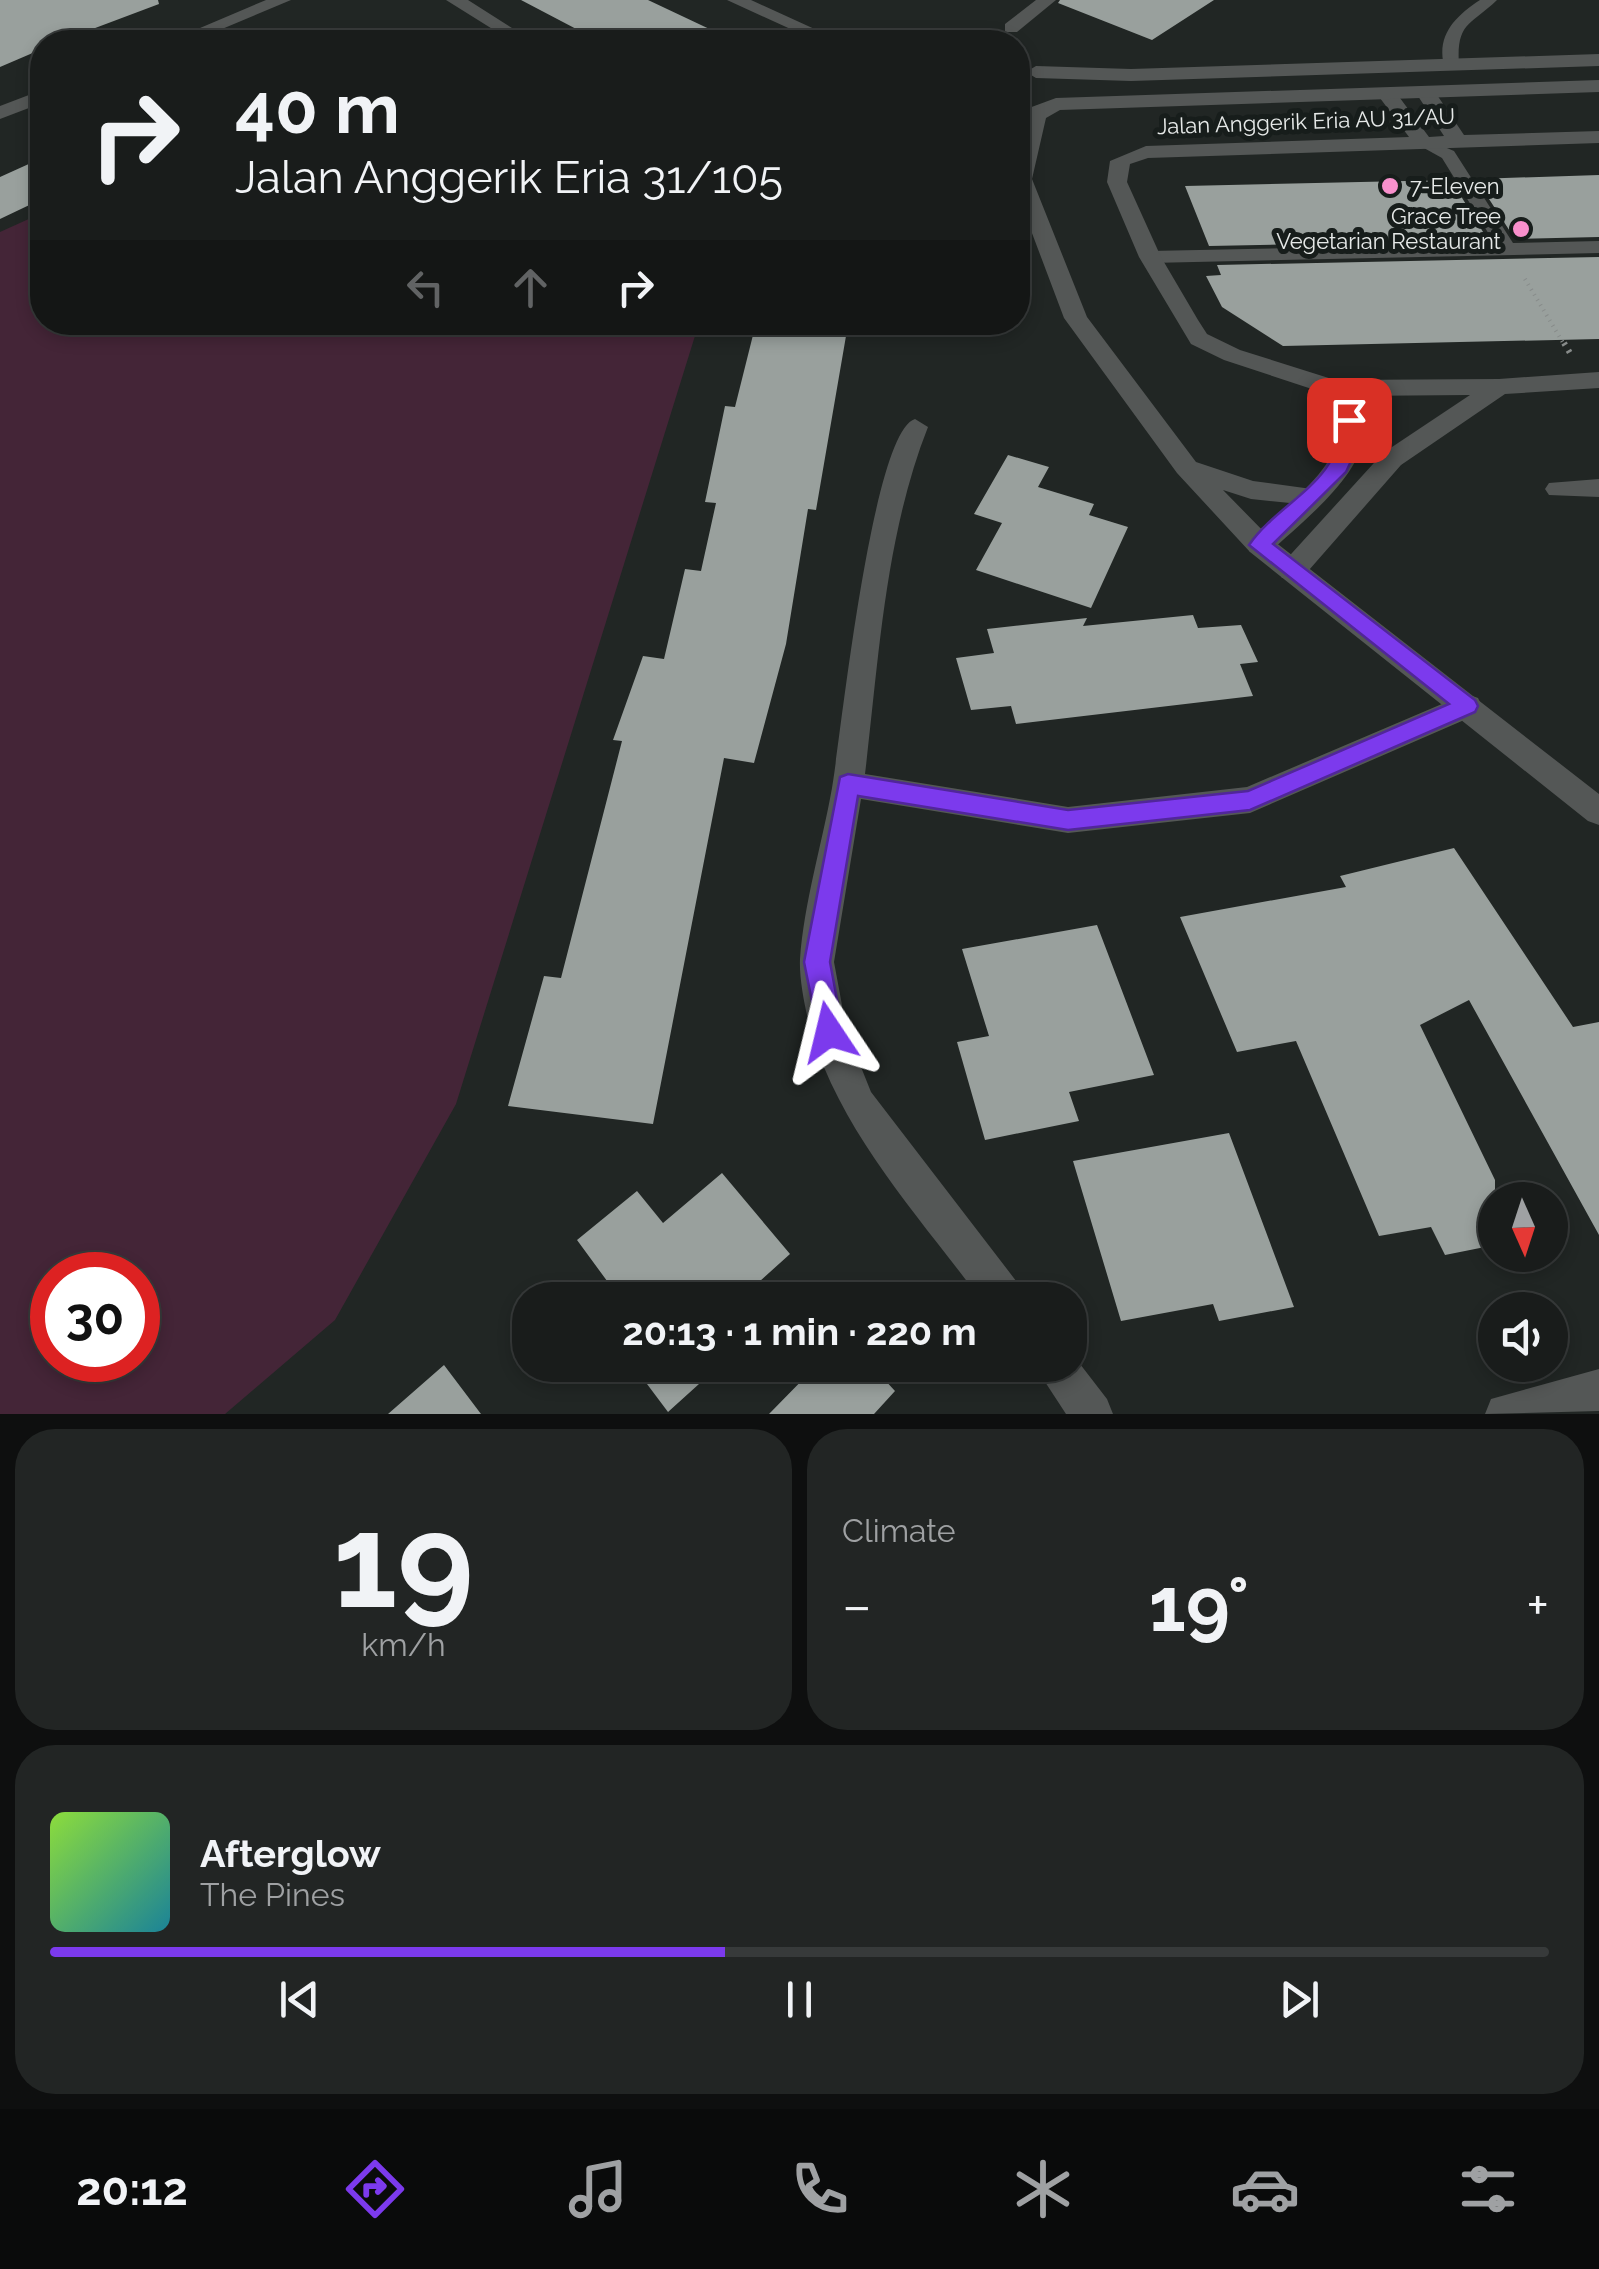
<!DOCTYPE html>
<meta charset="utf-8">
<style>
:root{--surface:#191c1b;--page:#222524;--text:#f1f3f6;--muted:#9fa1a3;--line:#373a3a;--accent:#7c3aed}
body{margin:0;font-family:Raleway,sans-serif;background:var(--page);color:var(--text);height:100vh;display:flex;flex-direction:column;font-size:38px;white-space:nowrap}
*{box-sizing:border-box;margin:0}
p{font-size:32px;color:var(--muted)}
.icon{flex:none;width:55px;height:55px;fill:none;stroke:currentColor;stroke-width:2;stroke-linecap:round;stroke-linejoin:round}
.map{position:relative;height:1414px;overflow:hidden}
.details{display:flex;flex-direction:column;gap:15px;padding:15px;background:#0e0f0f;flex:1}
.details>*{flex:none}
.banner{position:absolute;left:30px;top:30px;width:1000px;height:305px;border-radius:40px;box-shadow:0 5px 15px #0003,0 0 0 2px var(--line);background:#191c1b;color:var(--text);overflow:hidden}
.needle{width:65px;rotate:177deg}
.controls{position:absolute;left:1478px;top:1182px;display:grid;gap:20px}
.controls a{display:grid;place-items:center;width:90px;height:90px;border-radius:50%;background:var(--surface);box-shadow:0 5px 15px #0003,0 0 0 2px var(--line);font-size:50px}
.speed{position:absolute;left:30px;top:1252px;display:flex;gap:20px;font-size:50px;font-weight:700;text-align:center}
.speed>*{display:grid;place-content:center;width:130px;height:130px;border-radius:50%;background:var(--surface);box-shadow:0 5px 15px #0003,0 0 0 2px var(--line);line-height:1}
.speed .limit{border:15px solid #d22;background:#fff;color:#111}
.pin{position:absolute;display:grid;place-items:center;width:85px;height:85px;color:#fff;margin:-42px;border-radius:20px;box-shadow:0 5px 15px #0006}
.me{position:absolute;width:110px;margin:-55px;rotate:350deg;stroke-linejoin:round;filter:drop-shadow(0 0 8px #0008)}
.turn{display:flex;align-items:center;gap:35px;height:210px;padding:0 40px;font-size:45px}
.turn .icon{width:130px;height:130px;stroke-width:2.5}
.turn b{display:block;font-size:70px;line-height:85px}
.lanes{display:flex;align-items:center;height:95px;padding:0 40px;background:#0003;justify-content:center;gap:50px;direction:ltr}
.lanes .off{opacity:.35}
.big{font-size:75px;font-weight:700;line-height:1.1}
.details .widget{flex:1;display:flex;flex-direction:column;justify-content:center;gap:15px;min-width:0;padding:0 35px;border-radius:40px;background:var(--page)}
.details .dial{align-items:center;gap:0}
.dial b{font-size:130px;line-height:1}
.song{display:flex;align-items:center;gap:30px}
.cover{width:120px;height:120px;border-radius:15px;background:linear-gradient(135deg,hsl(90 70% 55%),hsl(190 70% 35%))}
.played{height:10px;border-radius:5px;background:linear-gradient(90deg,var(--accent) 45%,var(--line) 45%)}
.keys{display:flex;justify-content:space-around;direction:ltr}
.heat{display:flex;justify-content:space-between;align-items:center;font-size:55px;direction:ltr}
.details .tiles{flex:1;display:grid;gap:15px;grid-template-columns:1fr 1fr}
.widget:last-child{grid-column:span 2}
.trip{position:absolute;left:512px;top:1282px;width:575px;height:100px;border-radius:40px;background:var(--surface);box-shadow:0 5px 15px #0003,0 0 0 2px var(--line);font-weight:700;line-height:100px;text-align:center}
.menu{display:flex;height:160px;justify-content:space-around;align-items:center;background:#0a0b0b;color:var(--muted)}
.menu .icon{width:70px;height:70px}
.menu .current{color:var(--accent)}
.menu b{font-size:45px;color:var(--text)}
.map>svg:first-child{display:block}
.green{fill:#442537;fill-rule:evenodd}
.building{fill:#99a09d}
.lines{fill:none;stroke-linecap:round;stroke-linejoin:round}
.path-far1{stroke:#878b8a;stroke-width:4;stroke-dasharray:1 5;stroke-linecap:butt}
.path{stroke:#878b8a;stroke-width:6;stroke-dasharray:2.5 6;stroke-linecap:butt}
.service{fill:#545756;fill-rule:evenodd}
.minor{fill:#545756;fill-rule:evenodd}
.tertiary{fill:#545756;fill-rule:evenodd}
.route{fill:#7c3aed;stroke:#51269a;stroke-width:2.5}
.poi-dot{fill:#f890cc;stroke:#171d1b;stroke-width:4}
.labels{text-anchor:middle;stroke-width:10;stroke-linejoin:round;paint-order:stroke}
.far-street-label{font-size:22px;fill:#e6e9e8;stroke:#171d1b}
.far-poi-label{font-size:22px;fill:#e6e9e8;stroke:#171d1b;text-anchor:start}
</style>
<div class="map">
<svg width="1599" height="1414" viewBox="0 0 1599 1414">
<rect width="100%" height="100%" fill="#212624"/>
<path class="green" d="M 42,213 L 42,322 L 699,323 L 456,1104 L 335,1320 L 225,1414 L 0,1414 L 0,232 ZM 52,1275 L 138,1275 L 138,1360 L 52,1360 Z"/>
<path class="building" d="M 0,0 L 158,0 L 159,4 L 58,42 L 42,42 L 42,49 L 0,67 Z
M 521,0 L 648,0 L 737,42 L 601,42 Z
M 1060,0 L 1214,0 L 1152,40 L 1058,3 Z
M 42,158 L 42,199 L 0,219 L 0,177 Z
M 1599,175 L 1599,237 L 1515,239 L 1476,179 Z
M 1451,180 L 1488,240 L 1209,246 L 1185,186 Z
M 1599,257 L 1599,339 L 1283,346 L 1222,307 L 1206,276 L 1221,275 L 1217,265 Z
M 755,327 L 846,336 L 816,510 L 808,509 L 786,644 L 754,763 L 724,758 L 653,1124 L 508,1106 L 544,976 L 561,978 L 622,741 L 613,740 L 643,656 L 664,659 L 685,569 L 701,571 L 716,503 L 705,502 L 725,406 L 735,407 Z
M 1008,455 L 1049,467 L 1038,487 L 1094,504 L 1089,515 L 1128,527 L 1091,608 L 976,570 L 1002,523 L 974,514 Z
M 1193,615 L 1198,628 L 1241,625 L 1258,662 L 1240,664 L 1253,696 L 1016,724 L 1011,706 L 971,710 L 956,658 L 994,653 L 987,629 L 1087,618 L 1083,626 Z
M 1454,848 L 1573,1027 L 1599,1022 L 1599,1235 L 1469,1000 L 1420,1025 L 1495,1180 L 1495,1245 L 1445,1255 L 1431,1227 L 1379,1236 L 1296,1041 L 1237,1052 L 1180,917 L 1346,887 L 1340,876 Z
M 1097,925 L 1154,1075 L 1069,1092 L 1079,1121 L 985,1140 L 957,1042 L 989,1036 L 962,949 Z
M 1229,1133 L 1294,1307 L 1219,1321 L 1213,1304 L 1121,1321 L 1073,1161 Z
M 722,1173 L 790,1254 L 760,1281 L 776,1300 L 621,1300 L 577,1240 L 637,1191 L 663,1223 Z
M 444,1365 L 481,1414 L 388,1414 Z
M 639,1365 L 720,1365 L 668,1412 L 635,1368 Z
M 817,1365 L 871,1365 L 895,1391 L 874,1414 L 769,1414 Z"/>
<g class="lines">
<path class="path-far1" d="M 1525,279 L 1565,346"/>
<path class="path" d="M 1564,343 L 1570,353"/>
<path class="service" d="M 1480,0 L 1497,0 C 1470,26 1456,22 1459,66 L 1445,69 C 1435,37 1454,17 1480,0 Z
M 1423,138 L 1454,151 L 1513,243 L 1599,241 L 1599,253 L 1150,263 L 1141,257 L 1150,251 L 1495,244 L 1442,158 L 1415,143 Z"/>
<path class="minor" d="M 266,0 L 291,0 L 191,42 L 167,42 Z
M 446,0 L 468,0 L 534,42 L 513,42 Z
M 727,0 L 751,0 L 843,42 L 819,42 Z
M 1036,0 L 1056,0 L 1017,32 L 1005,32 L 1005,24 Z
M 1426,87 L 1433,89 L 1464,135 L 1599,131 L 1599,143 L 1148,158 L 1130,164 L 1127,182 L 1161,257 L 1198,320 L 1207,334 L 1240,350 L 1335,380 L 1499,379 L 1599,372 L 1599,388 L 1505,394 L 1401,465 L 1302,578 L 1282,578 L 1278,571 L 1282,564 L 1383,453 L 1470,395 L 1350,396 C 1356,408 1363,420 1363,434 C 1363,476 1298,525 1270,552 L 1250,552 L 1246,545 L 1250,538 C 1276,514 1333,474 1337,438 C 1339,422 1331,407 1324,393 L 1224,360 L 1191,344 L 1139,257 L 1107,182 L 1110,161 L 1146,146 L 1409,137 L 1377,94 L 1387,88 L 1394,90 L 1429,137 L 1444,136 L 1416,93 Z
M 42,90 L 42,103 L 0,119 L 0,106 Z
M 915,419 L 928,427 C 885,536 879,658 865,774 L 1068,807 L 1247,787 L 1456,698 L 1467,694 L 1478,698 L 1482,706 L 1478,714 L 1250,813 L 1068,833 L 861,799 L 834,962 L 847,1032 L 871,1092 L 1020,1286 L 1026,1300 L 981,1300 C 919,1216 843,1135 812,1034 C 806,1013 799,981 800,959 C 804,903 822,844 832,788 C 841,736 872,431 915,419 Z
M 1599,479 L 1599,497 L 1549,495 L 1545,489 L 1549,483 Z
M 1070,1351 L 1107,1399 L 1113,1414 L 1066,1414 L 1034,1365 L 1070,1365 Z
M 1599,1369 L 1599,1411 L 1485,1414 L 1491,1399 Z"/>
<path class="tertiary" d="M 1599,54 L 1599,66 L 1131,81 L 1036,78 L 1026,72 L 1036,66 L 1131,69 Z
M 1599,80 L 1599,92 L 1060,110 L 1046,118 L 1032,179 L 1087,317 L 1196,462 L 1253,481 L 1319,490 L 1323,496 L 1319,502 L 1310,505 L 1251,499 L 1223,490 L 1270,538 L 1599,794 L 1599,825 L 1588,821 L 1250,552 L 1177,473 L 1064,318 L 1018,196 L 1018,154 L 1025,123 L 1018,124 L 1018,112 L 1056,98 Z"/>
</g>
<path class="route" d="M 1349,413 L 1358,420 L 1360,442 L 1346,472 L 1273,544 L 1475,700 L 1478,706 L 1475,712 L 1250,810 L 1068,830 L 858,796 L 830,962 L 843,1032 L 839,1041 L 829,1045 L 820,1041 L 804,962 L 840,777 L 848,774 L 1068,810 L 1248,791 L 1449,704 L 1249,545 C 1280,500 1343,482 1340,420 Z"/>
<g class="poi-dot">
<circle cx="1390" cy="186" r="10"/>
<circle cx="1521" cy="229" r="10"/>
</g>
<g class="labels">
<g class="far-street-label">
<text transform="translate(1306 121) rotate(-2)" y="8">Jalan Anggerik Eria AU 31/AU</text>
</g>
<g class="far-poi-label">
<text x="1410" y="194">7-Eleven</text>
<text x="1501" y="224" text-anchor="end">Grace Tree<tspan x="1501" dy="25">Vegetarian Restaurant</tspan></text>
</g>
</g>
</svg>
<div class="controls">
<a><svg class="needle" viewBox="-14 -14 28 28"><path d="M0-13l5 13h-10z" fill="#e53935"/><path d="M0 13l5-13h-10z" fill="#9fa1a3"/></svg></a>
<a><svg class="icon" aria-label="sound" viewBox="0 0 24 24"><path d="M4 9h4l5-4v14l-5-4H4zM17 9q2 3 0 6"/></svg></a>
</div>
<div class="speed"><div class="limit">30</div></div>
<div class="pin" style="left:1349px;top:420px;background:#d93025"><svg class="icon" aria-label="arrive" viewBox="0 0 24 24"><path d="M6 21V4h12l-3 4 3 4H6"/></svg></div>
<svg class="me" style="left:829px;top:1032px" viewBox="-20 -20 40 40"><path d="M0-17L14 15 0 8-14 15z" fill="#7c3aed" stroke="#fff" stroke-width="4"/></svg>
<div class="trip">20:13 · 1 min · 220 m</div>
<div class="banner">
<div class="turn"><svg class="icon" aria-label="right" viewBox="0 0 24 24"><path d="M7 20v-9h11M14 6l5 5-5 5"/></svg><div><b>40 m</b>Jalan Anggerik Eria 31/105</div></div>
<div class="lanes"><svg class="icon off" aria-label="left" viewBox="0 0 24 24"><path d="M17 20v-9H6M10 6l-5 5 5 5"/></svg><svg class="icon off" aria-label="ahead" viewBox="0 0 24 24"><path d="M12 20V5M6 11l6-6 6 6"/></svg><svg class="icon" aria-label="right" viewBox="0 0 24 24"><path d="M7 20v-9h11M14 6l5 5-5 5"/></svg></div>
</div>
</div>
<section class="details">
<div class="tiles">
<div class="widget dial"><b>19</b><p>km/h</p></div>
<div class="widget"><p>Climate</p>
<div class="heat"><a>−</a><b class="big">19°</b><a>+</a></div>
</div>
<div class="widget">
<div class="song"><i class="cover"></i><div><b>Afterglow</b><p>The Pines</p></div></div>
<div class="played"></div>
<div class="keys"><svg class="icon" aria-label="previous" viewBox="0 0 24 24"><path d="M18 5L8 12l10 7zM5 5v14"/></svg><svg class="icon" aria-label="pause" viewBox="0 0 24 24"><path d="M8 5v14M16 5v14"/></svg><svg class="icon" aria-label="next" viewBox="0 0 24 24"><path d="M6 5l10 7-10 7zM19 5v14"/></svg></div>
</div>
</div>
</section>
<nav class="menu">
<b>20:12</b>
<svg class="icon current" aria-label="directions" viewBox="0 0 24 24"><path d="M12 3l9 9-9 9-9-9zM9 14v-3h6M13 9l2 2-2 2"/></svg>
<svg class="icon" aria-label="music" viewBox="0 0 24 24"><path d="M9 18V5l10-2v13"/><circle cx="6" cy="18" r="3"/><circle cx="16" cy="16" r="3"/></svg>
<svg class="icon" aria-label="phone" viewBox="0 0 24 24"><path d="M5 4h4l2 5-3 2q2 4 5 5l2-3 5 2v4C11 20 4 13 5 4z"/></svg>
<svg class="icon" aria-label="climate" viewBox="0 0 24 24"><path d="M12 3v18M4 7l16 10M4 17L20 7"/></svg>
<svg class="icon" aria-label="car" viewBox="0 0 24 24"><path d="M5 17H2v-5l4-1 3-4h7l3 4 3 1v5h-3M9 17h6M6 11h13"/><circle cx="7" cy="17" r="2"/><circle cx="17" cy="17" r="2"/></svg>
<svg class="icon" aria-label="filters" viewBox="0 0 24 24"><path d="M4 7h16M4 17h16"/><circle cx="9" cy="7" r="2"/><circle cx="15" cy="17" r="2"/></svg>
</nav>
